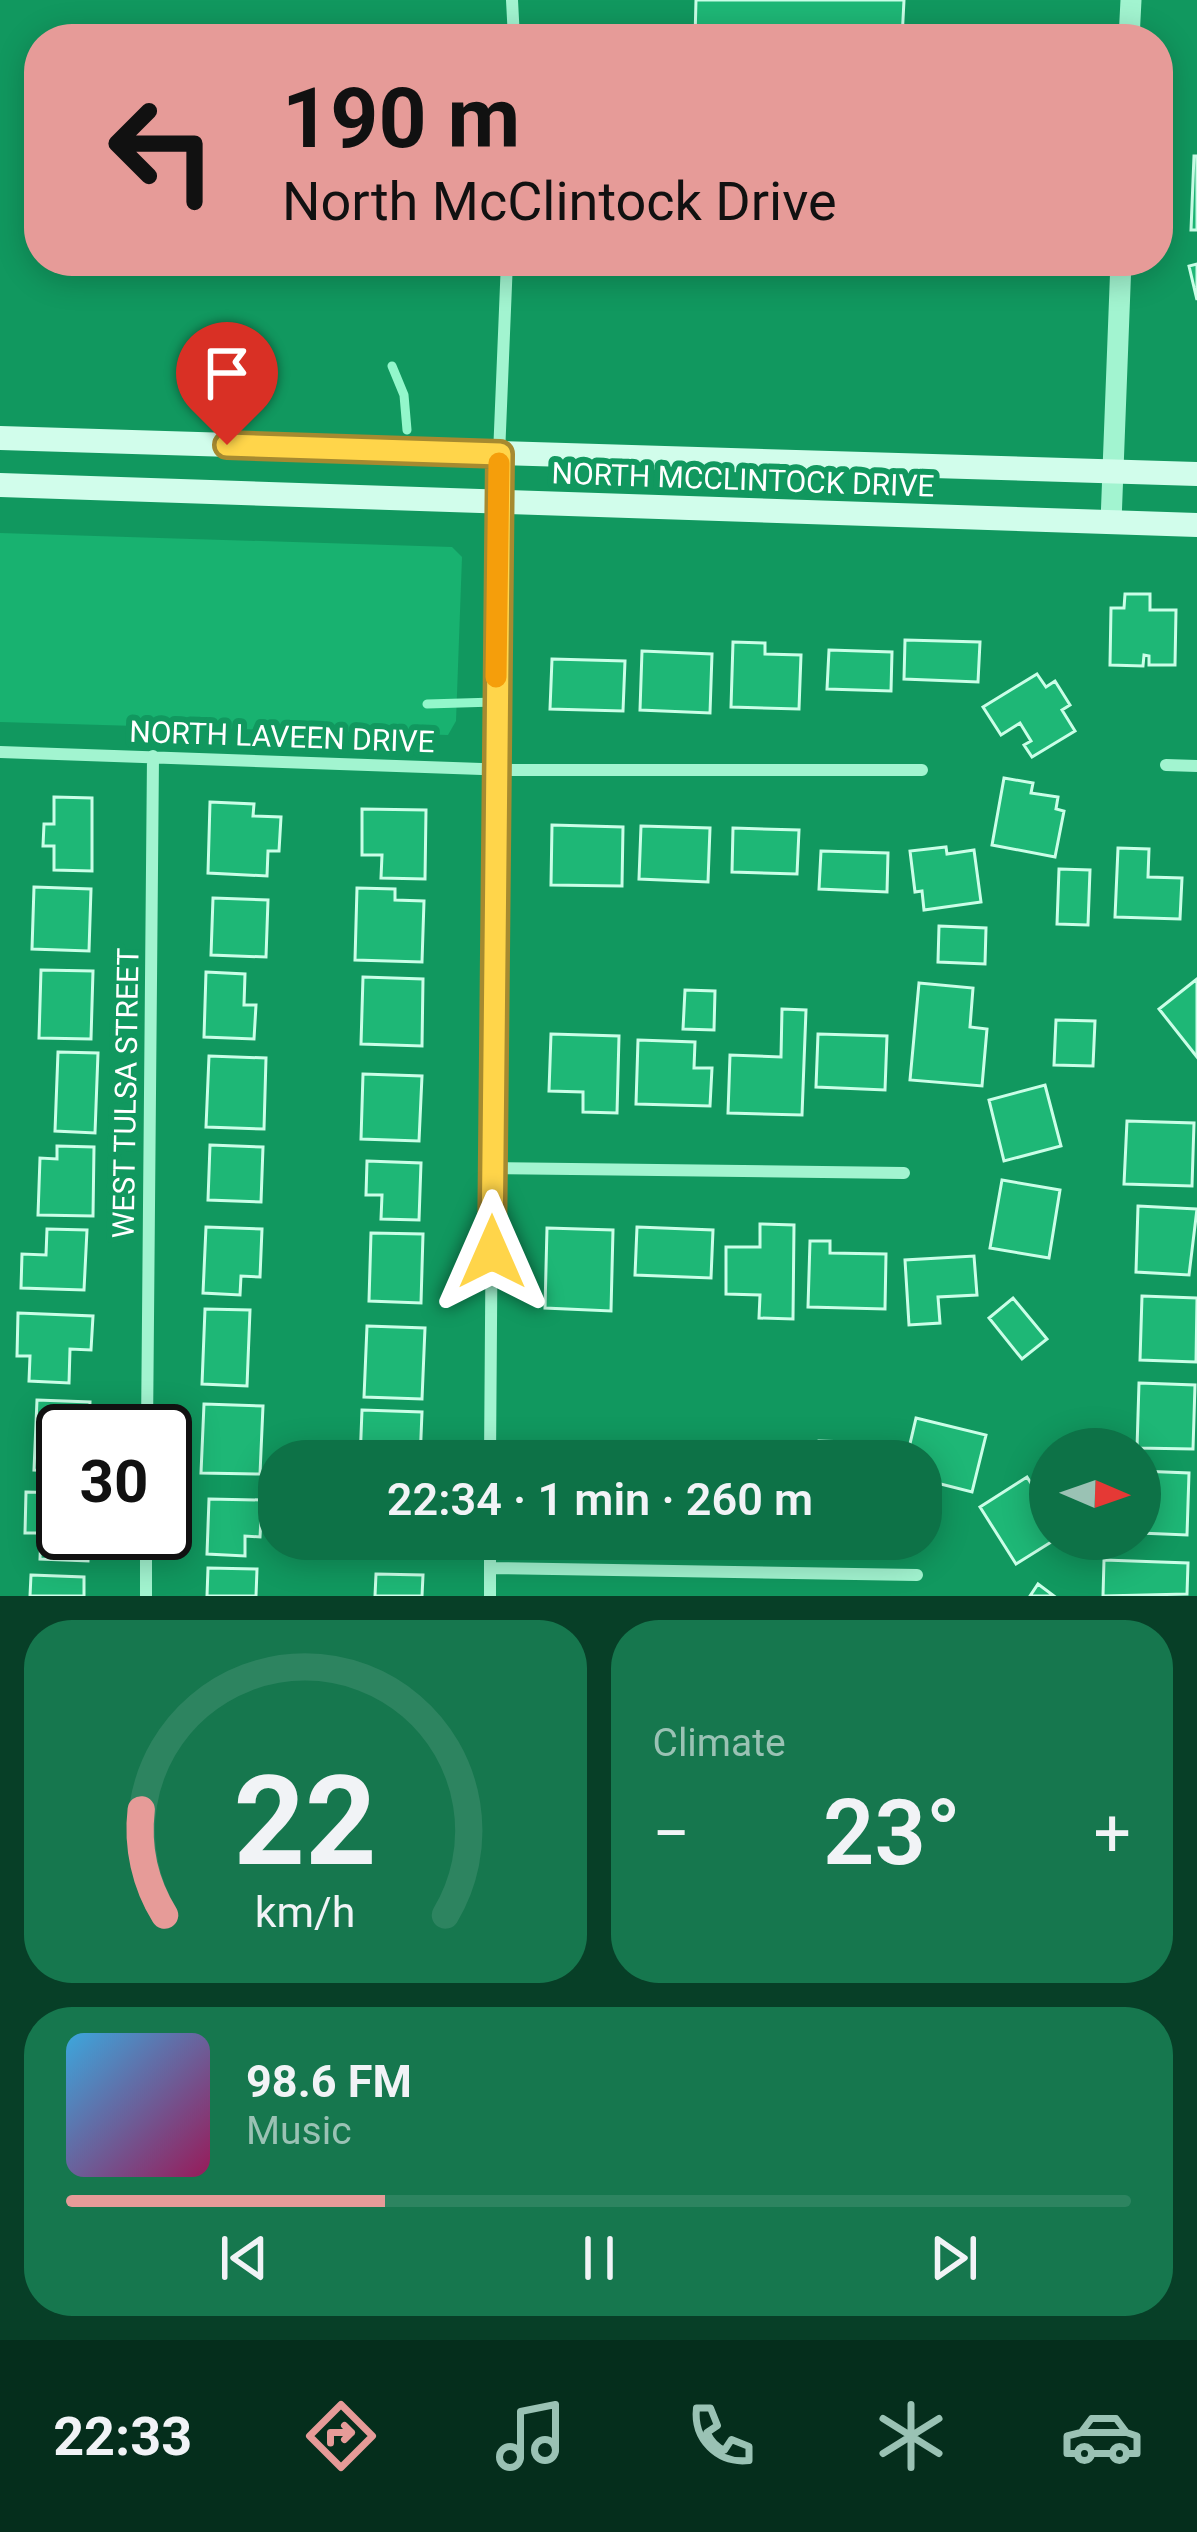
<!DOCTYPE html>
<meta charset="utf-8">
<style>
:root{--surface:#0d7247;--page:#16774e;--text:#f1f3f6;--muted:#9ac2b4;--line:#2d8460;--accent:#e69b98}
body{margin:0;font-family:Roboto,sans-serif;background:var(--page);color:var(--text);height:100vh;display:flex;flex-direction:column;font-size:45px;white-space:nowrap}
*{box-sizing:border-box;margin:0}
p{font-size:39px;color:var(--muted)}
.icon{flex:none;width:66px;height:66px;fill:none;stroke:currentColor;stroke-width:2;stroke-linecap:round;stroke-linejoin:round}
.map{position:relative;height:1596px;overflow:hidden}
.side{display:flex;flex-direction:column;gap:24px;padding:24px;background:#073f27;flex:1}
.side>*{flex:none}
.guide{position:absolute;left:24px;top:24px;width:1149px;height:252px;border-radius:48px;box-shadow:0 6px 30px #0003;background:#e69b98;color:#111;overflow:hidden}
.needle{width:78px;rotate:92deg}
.fabs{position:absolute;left:1029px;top:1428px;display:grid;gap:24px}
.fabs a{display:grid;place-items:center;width:132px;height:132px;border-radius:50%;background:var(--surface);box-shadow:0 6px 30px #0003;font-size:60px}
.speed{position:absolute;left:36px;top:1404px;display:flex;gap:24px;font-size:60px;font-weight:700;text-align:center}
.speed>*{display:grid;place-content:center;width:156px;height:156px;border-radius:50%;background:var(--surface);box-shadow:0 6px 30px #0003;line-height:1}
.speed .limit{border:6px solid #111;border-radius:18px;background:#fff;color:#111}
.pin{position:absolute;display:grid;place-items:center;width:102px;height:102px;color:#fff;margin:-123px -51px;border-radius:50% 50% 50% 0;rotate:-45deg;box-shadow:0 0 12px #0007}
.pin .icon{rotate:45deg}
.me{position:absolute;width:132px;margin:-66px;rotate:0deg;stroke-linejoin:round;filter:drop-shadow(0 0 9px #0008)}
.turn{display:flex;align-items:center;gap:42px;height:252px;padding:0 60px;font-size:54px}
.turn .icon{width:156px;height:156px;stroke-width:2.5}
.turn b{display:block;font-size:84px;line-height:102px}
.big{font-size:90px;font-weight:600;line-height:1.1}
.side .widget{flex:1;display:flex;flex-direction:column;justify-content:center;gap:18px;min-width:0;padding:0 42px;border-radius:48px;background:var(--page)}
.side .dial{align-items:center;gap:0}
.dial svg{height:312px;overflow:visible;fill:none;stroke:var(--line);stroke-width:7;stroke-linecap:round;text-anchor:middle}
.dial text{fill:var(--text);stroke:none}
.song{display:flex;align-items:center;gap:36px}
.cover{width:144px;height:144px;border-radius:18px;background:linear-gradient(135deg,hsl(200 70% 55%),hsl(330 70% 35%))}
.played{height:12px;border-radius:6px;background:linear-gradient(90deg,var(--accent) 30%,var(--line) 30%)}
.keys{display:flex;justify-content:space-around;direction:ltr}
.heat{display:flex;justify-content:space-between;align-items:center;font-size:66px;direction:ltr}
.side .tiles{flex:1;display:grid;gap:24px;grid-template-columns:1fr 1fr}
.widget:last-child{grid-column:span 2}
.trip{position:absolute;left:258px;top:1440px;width:684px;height:120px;border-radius:48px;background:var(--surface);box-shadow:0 6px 30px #0003;font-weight:600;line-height:120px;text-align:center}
.dock{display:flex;height:192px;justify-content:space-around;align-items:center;background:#052e1c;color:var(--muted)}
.dock .icon{width:84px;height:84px}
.dock .on{color:var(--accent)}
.dock b{font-size:54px;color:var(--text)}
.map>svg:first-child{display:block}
.green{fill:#18b270}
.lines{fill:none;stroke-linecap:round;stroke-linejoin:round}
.stream{stroke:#93f7cb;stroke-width:9}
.building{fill:#1eb776;stroke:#cafee7;stroke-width:3}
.minor{stroke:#a2f4d0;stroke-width:12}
.tertiary{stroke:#a2f4d0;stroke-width:21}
.secondary{stroke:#d1fdeb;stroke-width:24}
.route-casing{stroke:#a68a30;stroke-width:30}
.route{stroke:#ffd54a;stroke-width:21}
.slow{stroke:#f59e0b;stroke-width:21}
.labels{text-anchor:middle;stroke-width:12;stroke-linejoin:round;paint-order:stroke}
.street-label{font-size:30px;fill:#fff;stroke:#11985f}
</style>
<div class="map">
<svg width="1197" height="1596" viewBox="0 0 1197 1596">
<rect width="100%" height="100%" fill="#11985f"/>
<path class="green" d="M 0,533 L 452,547 L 462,557 L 456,721 L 448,735 L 0,722 Z"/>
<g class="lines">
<path class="stream" d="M 392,366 L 404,395 L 407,430
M 427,704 L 495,702"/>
</g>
<path class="building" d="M 696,0 L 904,0 L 902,39 L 695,39 Z
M 1194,156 L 1197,156 L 1197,230 L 1191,230 Z
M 1197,264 L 1197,300 L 1189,266 Z
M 1125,594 L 1150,594 L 1150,610 L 1176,610 L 1175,665 L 1149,665 L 1149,656 L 1144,655 L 1143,666 L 1110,665 L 1111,608 L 1124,608 Z
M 905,640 L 980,642 L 978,682 L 904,679 Z
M 733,642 L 765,643 L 765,654 L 801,655 L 799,709 L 731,707 Z
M 829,650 L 892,652 L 891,691 L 827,689 Z
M 642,651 L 712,654 L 710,713 L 640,710 Z
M 552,659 L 625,661 L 623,711 L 550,709 Z
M 1037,674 L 1046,687 L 1055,681 L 1070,705 L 1062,710 L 1075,731 L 1032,757 L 1024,745 L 1031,741 L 1020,723 L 1001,735 L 983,707 Z
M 1004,778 L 1033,783 L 1031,793 L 1058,797 L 1056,809 L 1064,811 L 1055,857 L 992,845 Z
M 54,797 L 92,798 L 92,871 L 54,870 L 54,846 L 43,846 L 44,824 L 54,824 Z
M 210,802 L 254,804 L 253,816 L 281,817 L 279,851 L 268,851 L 267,876 L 208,873 Z
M 362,809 L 426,810 L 425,879 L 381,878 L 382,855 L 362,855 Z
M 552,825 L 623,827 L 622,886 L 551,885 Z
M 641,826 L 710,828 L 708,882 L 639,879 Z
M 733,828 L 799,830 L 797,874 L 732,872 Z
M 946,847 L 947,854 L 974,850 L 981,902 L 924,910 L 922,891 L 915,892 L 910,851 Z
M 1118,848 L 1149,849 L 1148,877 L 1182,878 L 1180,919 L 1115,917 Z
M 821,851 L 888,853 L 887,892 L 819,889 Z
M 1059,869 L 1090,870 L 1088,925 L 1057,924 Z
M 34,887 L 91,889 L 89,951 L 32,949 Z
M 357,888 L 395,889 L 395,900 L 424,901 L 422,962 L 355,960 Z
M 213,898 L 268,900 L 266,957 L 211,955 Z
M 939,926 L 986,928 L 985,964 L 938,962 Z
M 41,970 L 93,971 L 91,1039 L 39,1038 Z
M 206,972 L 245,974 L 244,1005 L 256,1005 L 254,1039 L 204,1037 Z
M 363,977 L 423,979 L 422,1046 L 361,1044 Z
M 1197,979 L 1197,1057 L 1159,1009 Z
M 919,983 L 973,988 L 970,1027 L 987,1029 L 982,1086 L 910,1080 Z
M 685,990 L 715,991 L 714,1030 L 683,1029 Z
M 782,1009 L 806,1010 L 802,1115 L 728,1113 L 730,1055 L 781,1057 Z
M 1056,1020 L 1095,1021 L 1093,1066 L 1054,1065 Z
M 551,1034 L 619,1036 L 617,1113 L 583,1112 L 583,1092 L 549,1091 Z
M 818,1034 L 887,1036 L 885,1090 L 816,1087 Z
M 638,1040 L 695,1042 L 694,1068 L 712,1068 L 710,1106 L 636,1104 Z
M 58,1052 L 98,1053 L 95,1133 L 55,1131 Z
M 209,1056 L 266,1058 L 264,1129 L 206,1127 Z
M 363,1074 L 422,1076 L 419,1141 L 361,1139 Z
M 1045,1085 L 1061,1146 L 1004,1161 L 989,1100 Z
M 1127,1121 L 1194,1123 L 1192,1186 L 1124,1184 Z
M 210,1145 L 263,1147 L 261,1202 L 208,1200 Z
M 57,1146 L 94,1147 L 93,1216 L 38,1215 L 40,1158 L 57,1159 Z
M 367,1161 L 421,1163 L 419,1220 L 381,1219 L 382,1195 L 366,1195 Z
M 1002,1180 L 1060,1190 L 1049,1258 L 990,1248 Z
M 1138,1206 L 1197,1209 L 1189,1275 L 1136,1272 Z
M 760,1224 L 794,1225 L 793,1319 L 759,1318 L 760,1295 L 726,1294 L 726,1247 L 760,1247 Z
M 206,1227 L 262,1229 L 260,1277 L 241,1276 L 240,1295 L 203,1293 Z
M 637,1227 L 713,1230 L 711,1278 L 635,1275 Z
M 547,1228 L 613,1230 L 611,1311 L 545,1308 Z
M 47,1229 L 87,1230 L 84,1290 L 21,1288 L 22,1254 L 46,1255 Z
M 371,1233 L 423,1234 L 421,1303 L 369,1301 Z
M 810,1241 L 830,1241 L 830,1253 L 886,1254 L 885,1309 L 808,1307 Z
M 974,1256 L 977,1295 L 938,1297 L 940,1323 L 909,1325 L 905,1260 Z
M 1142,1296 L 1197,1298 L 1196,1362 L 1140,1360 Z
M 1013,1298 L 1047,1339 L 1022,1359 L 989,1318 Z
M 205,1309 L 250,1310 L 247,1386 L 202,1384 Z
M 18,1313 L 93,1316 L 91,1350 L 70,1349 L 69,1383 L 29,1381 L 30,1356 L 17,1356 Z
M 367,1326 L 425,1328 L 422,1399 L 364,1397 Z
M 1139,1383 L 1195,1385 L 1193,1449 L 1137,1448 Z
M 37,1400 L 90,1402 L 89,1431 L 63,1431 L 63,1471 L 34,1470 Z
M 204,1404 L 263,1406 L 260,1474 L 201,1473 Z
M 362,1410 L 422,1412 L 420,1461 L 360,1461 Z
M 916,1418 L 986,1435 L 972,1492 L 921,1479 L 921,1461 L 906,1461 Z
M 819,1441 L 877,1443 L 877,1461 L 818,1461 Z
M 635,1450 L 697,1452 L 696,1461 L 634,1461 Z
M 548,1456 L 618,1458 L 618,1461 L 548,1461 Z
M 1140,1471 L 1189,1473 L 1187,1535 L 1140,1533 Z
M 1027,1477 L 1050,1513 L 1050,1539 L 1056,1539 L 1016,1564 L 980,1507 Z
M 26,1492 L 63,1493 L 63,1533 L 89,1533 L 88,1561 L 40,1559 L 41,1533 L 25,1533 Z
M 209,1499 L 262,1500 L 260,1537 L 245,1536 L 245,1556 L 207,1554 Z
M 373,1539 L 421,1539 L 420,1554 L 372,1553 Z
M 1104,1560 L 1188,1563 L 1187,1594 L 1103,1596 Z
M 208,1568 L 257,1569 L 256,1596 L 207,1596 Z
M 376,1574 L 423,1575 L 422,1596 L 375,1596 Z
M 31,1575 L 84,1577 L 84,1596 L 30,1596 Z
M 1038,1584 L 1054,1596 L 1030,1596 Z"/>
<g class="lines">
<path class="minor" d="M 512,0 L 514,39
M 0,752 L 513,770 L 922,770
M 1166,765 L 1197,766
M 492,1168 L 904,1173
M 147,1431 L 153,756
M 490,1461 L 497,503 L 507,261
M 490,1568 L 917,1575
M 146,1596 L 146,1533
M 490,1596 L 490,1539"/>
<path class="tertiary" d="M 1129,39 L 1131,0
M 1111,522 L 1121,261"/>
<path class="secondary" d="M 0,438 L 1197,474
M 0,485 L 1197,525"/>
</g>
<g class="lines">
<g class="route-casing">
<path id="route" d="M 227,445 L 500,454 L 492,1252"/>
</g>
<use href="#route" class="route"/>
<path class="slow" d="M 496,677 L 499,463"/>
</g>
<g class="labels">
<g class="street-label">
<text transform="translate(743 480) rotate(2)" y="10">NORTH MCCLINTOCK DRIVE</text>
<text transform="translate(282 737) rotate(2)" y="10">NORTH LAVEEN DRIVE</text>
<text transform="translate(126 1093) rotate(-89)" y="10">WEST TULSA STREET</text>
</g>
</g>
</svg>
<div class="fabs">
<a><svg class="needle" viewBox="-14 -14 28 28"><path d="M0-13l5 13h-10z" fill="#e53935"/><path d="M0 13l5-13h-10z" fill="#9ac2b4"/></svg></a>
</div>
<div class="speed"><div class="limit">30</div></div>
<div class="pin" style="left:227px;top:445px;background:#d93025"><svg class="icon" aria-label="arrive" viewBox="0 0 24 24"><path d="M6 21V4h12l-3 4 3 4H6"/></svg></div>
<svg class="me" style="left:492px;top:1252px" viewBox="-20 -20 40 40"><path d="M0-17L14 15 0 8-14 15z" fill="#ffd54a" stroke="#fff" stroke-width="4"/></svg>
<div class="trip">22:34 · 1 min · 260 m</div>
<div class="guide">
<div class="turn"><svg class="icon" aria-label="left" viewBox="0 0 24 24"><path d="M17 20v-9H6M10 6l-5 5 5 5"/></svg><div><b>190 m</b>North McClintock Drive</div></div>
</div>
</div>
<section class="side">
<div class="tiles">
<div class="widget dial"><svg viewBox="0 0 100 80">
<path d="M14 69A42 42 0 1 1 86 69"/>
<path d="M14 69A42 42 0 0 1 8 42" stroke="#e69b98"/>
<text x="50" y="56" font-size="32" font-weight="700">22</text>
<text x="50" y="72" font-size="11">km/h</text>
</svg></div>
<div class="widget"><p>Climate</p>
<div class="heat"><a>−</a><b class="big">23°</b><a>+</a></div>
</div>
<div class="widget">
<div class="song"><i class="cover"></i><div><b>98.6 FM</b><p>Music</p></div></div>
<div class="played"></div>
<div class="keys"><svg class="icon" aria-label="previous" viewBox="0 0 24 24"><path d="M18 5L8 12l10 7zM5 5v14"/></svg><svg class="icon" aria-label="pause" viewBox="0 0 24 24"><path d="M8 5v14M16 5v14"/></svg><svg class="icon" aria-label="next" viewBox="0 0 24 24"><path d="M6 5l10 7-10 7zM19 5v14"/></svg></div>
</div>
</div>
</section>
<nav class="dock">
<b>22:33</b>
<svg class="icon on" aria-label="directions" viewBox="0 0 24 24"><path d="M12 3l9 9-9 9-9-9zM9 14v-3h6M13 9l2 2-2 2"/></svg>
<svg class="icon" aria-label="music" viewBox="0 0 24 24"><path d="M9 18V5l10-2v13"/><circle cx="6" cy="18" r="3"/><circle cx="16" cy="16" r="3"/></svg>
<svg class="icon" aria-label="phone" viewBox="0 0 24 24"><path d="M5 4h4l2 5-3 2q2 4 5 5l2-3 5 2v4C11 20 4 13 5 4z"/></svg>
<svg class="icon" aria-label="climate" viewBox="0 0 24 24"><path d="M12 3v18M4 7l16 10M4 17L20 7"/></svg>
<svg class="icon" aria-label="car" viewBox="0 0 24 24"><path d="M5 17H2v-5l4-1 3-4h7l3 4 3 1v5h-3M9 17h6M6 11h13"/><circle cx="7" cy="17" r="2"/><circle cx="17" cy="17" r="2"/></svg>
</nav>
